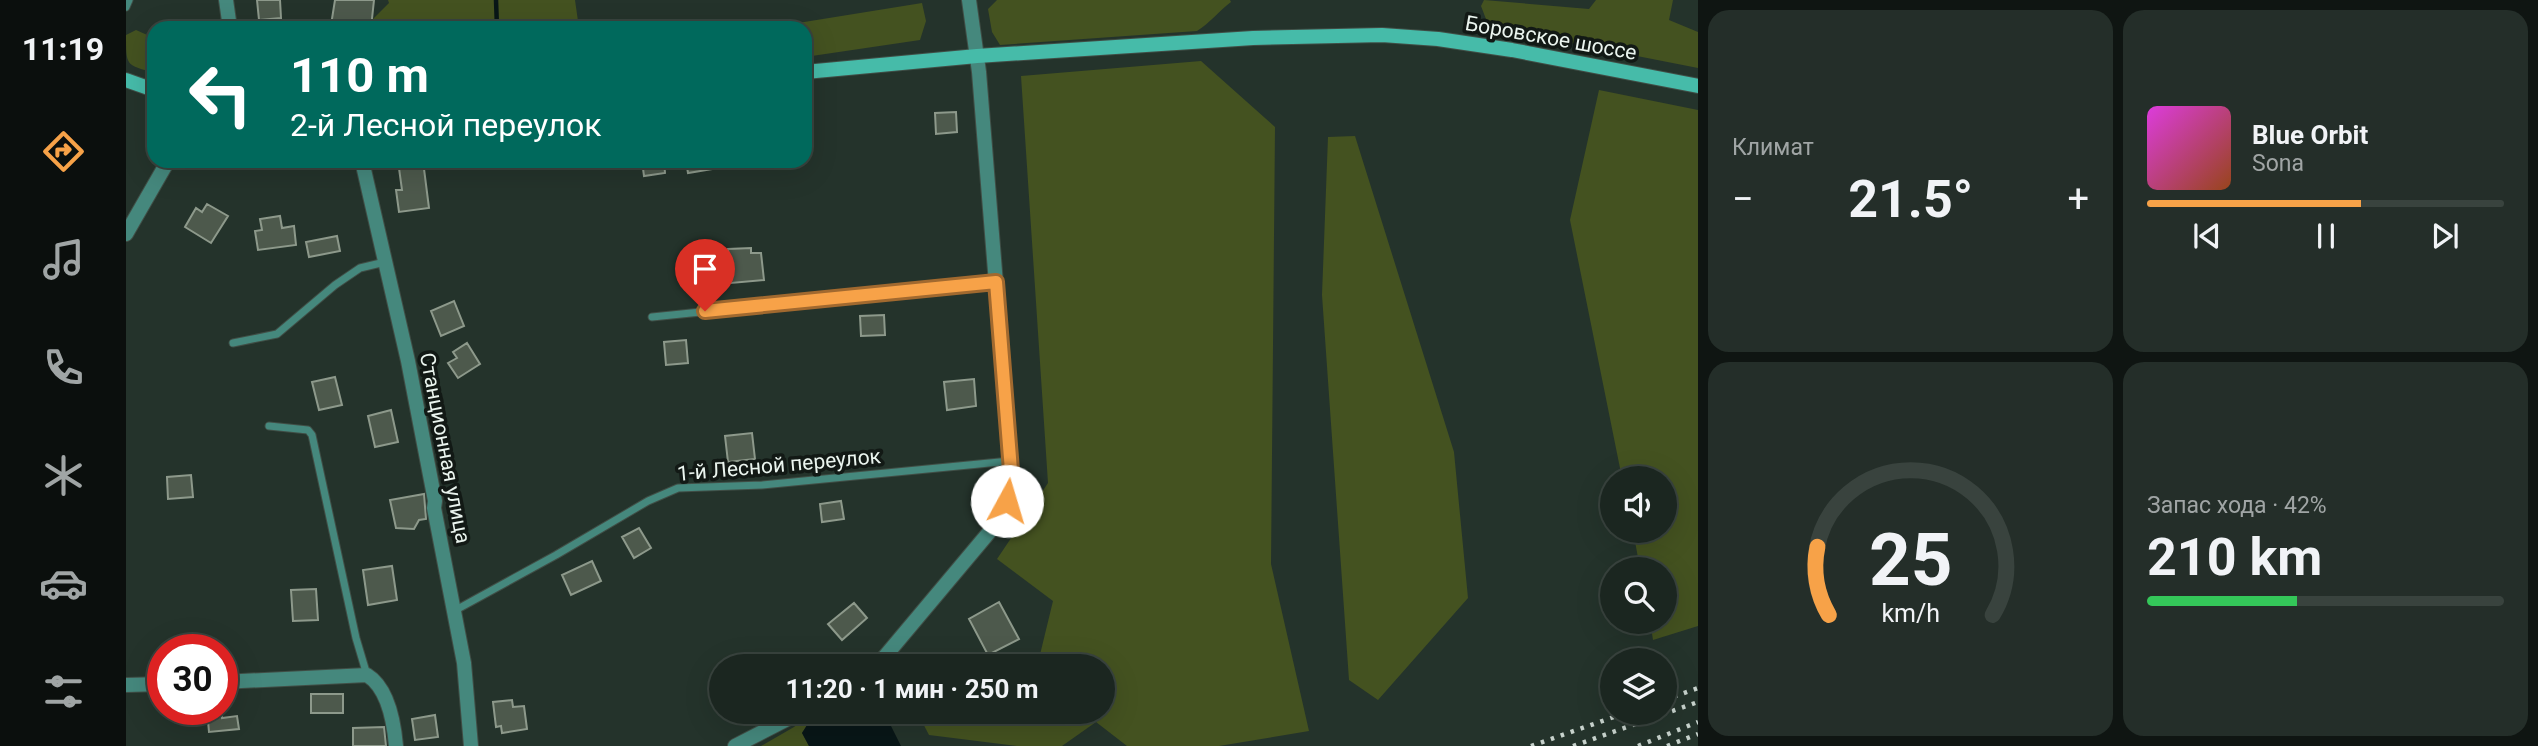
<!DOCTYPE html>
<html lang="ru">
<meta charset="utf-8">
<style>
:root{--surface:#1b2620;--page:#242e29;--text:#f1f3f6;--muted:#a0a5a5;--line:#39433e;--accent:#f7a248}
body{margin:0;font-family:Roboto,sans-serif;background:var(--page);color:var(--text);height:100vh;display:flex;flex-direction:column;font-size:26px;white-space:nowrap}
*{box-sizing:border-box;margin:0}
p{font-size:23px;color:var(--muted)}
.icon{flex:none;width:38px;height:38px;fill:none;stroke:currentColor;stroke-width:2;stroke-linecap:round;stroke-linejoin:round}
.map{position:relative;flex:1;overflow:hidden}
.details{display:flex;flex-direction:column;gap:10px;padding:10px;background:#0f1512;width:840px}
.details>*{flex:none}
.hud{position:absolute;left:21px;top:21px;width:665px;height:147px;border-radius:21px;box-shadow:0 7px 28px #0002,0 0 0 2px var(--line);background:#00695c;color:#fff;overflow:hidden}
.tools{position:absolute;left:1474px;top:466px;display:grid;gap:14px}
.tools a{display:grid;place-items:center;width:77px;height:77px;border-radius:50%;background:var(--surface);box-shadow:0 7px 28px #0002,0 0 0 2px var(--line);font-size:35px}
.speed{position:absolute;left:21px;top:634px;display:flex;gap:14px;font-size:35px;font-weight:700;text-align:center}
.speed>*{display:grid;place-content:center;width:91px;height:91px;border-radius:50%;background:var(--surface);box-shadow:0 7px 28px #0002,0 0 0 2px var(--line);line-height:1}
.speed .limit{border:10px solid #d22;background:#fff;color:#111}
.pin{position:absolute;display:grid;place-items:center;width:60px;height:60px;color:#fff;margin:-72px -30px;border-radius:50% 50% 50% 0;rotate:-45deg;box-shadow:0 0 7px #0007}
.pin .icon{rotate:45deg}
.me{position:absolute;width:77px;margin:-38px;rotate:6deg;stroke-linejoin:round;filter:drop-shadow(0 0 5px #0008)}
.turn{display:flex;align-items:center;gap:24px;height:147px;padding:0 28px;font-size:32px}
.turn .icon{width:91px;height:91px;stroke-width:2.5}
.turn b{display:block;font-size:49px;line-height:60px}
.big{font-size:52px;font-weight:700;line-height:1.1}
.details .tile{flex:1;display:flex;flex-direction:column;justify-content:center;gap:10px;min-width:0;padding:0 24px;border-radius:21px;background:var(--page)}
.details .dial{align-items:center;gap:0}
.dial svg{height:182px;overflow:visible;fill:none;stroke:var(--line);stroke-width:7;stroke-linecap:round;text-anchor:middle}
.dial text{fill:var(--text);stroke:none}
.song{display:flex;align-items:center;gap:21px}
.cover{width:84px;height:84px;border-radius:10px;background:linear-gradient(135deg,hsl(300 70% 55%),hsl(20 70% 35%))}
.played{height:7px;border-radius:4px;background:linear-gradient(90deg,var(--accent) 60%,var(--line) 60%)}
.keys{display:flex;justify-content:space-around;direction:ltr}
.heat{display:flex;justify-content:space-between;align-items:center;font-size:38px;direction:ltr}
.charge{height:10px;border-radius:5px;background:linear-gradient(90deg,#34c759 42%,var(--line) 0)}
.details .tiles{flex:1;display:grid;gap:10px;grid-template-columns:repeat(2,1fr)}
.trip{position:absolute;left:583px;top:654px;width:406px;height:70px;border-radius:35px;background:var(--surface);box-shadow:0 7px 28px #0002,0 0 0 2px var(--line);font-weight:700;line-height:70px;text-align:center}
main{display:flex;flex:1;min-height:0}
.tab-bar{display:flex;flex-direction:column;width:126px;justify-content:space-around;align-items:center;background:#0b0f0d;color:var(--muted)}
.tab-bar .icon{width:49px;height:49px}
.tab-bar .current{color:var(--accent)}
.tab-bar b{font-size:32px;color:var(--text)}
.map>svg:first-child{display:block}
.green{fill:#445220}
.water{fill:#081617}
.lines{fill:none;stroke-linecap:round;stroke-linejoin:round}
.stream{stroke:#081617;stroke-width:4.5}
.building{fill:#4d594c;stroke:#8d998b;stroke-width:2}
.service-casing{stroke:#404e46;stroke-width:9}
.minor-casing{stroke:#404e46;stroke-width:16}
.secondary-casing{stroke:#404e46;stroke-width:16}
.service{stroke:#45887d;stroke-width:7}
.minor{stroke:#45887d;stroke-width:14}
.secondary{stroke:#46bba9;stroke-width:14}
.rail{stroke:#c7d2cc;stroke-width:4.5;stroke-dasharray:3.5 7;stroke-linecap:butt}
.route-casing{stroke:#a1692f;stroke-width:18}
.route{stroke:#f7a248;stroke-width:12}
.labels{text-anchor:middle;stroke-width:7;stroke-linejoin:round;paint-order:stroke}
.street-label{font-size:21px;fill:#ebf5ef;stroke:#121915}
</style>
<main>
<nav class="tab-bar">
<b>11:19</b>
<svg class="icon current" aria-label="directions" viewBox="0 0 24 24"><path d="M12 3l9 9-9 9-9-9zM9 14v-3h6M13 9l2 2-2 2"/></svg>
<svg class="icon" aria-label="music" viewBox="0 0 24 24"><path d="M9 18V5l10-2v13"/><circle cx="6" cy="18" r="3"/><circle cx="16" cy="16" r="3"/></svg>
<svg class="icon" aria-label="phone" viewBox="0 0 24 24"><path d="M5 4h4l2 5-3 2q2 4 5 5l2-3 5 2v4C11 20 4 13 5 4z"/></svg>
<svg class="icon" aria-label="climate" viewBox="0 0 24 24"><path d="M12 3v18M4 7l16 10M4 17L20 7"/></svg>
<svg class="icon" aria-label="car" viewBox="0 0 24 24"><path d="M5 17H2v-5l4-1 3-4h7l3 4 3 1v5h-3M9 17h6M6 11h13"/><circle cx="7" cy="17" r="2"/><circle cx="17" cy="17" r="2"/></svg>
<svg class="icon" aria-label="filters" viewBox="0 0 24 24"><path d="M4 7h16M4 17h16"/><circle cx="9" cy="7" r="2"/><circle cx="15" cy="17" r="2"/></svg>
</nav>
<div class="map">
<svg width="1572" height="746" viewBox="0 0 1572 746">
<rect width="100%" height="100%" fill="#24332b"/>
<path class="green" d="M 262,0 L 449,0 L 453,28 L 238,28 L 263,3 Z
M 871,0 L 1104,0 L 1105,2 C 1093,11 1083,24 1071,31 L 874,45 L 866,32 L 862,9 Z
M 1358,0 L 1463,9 L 1470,0 L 1547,0 L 1543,20 L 1572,32 L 1572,68 L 1363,27 L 1355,6 Z
M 796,3 L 800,21 L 794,40 L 679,57 L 679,28 L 641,28 Z
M 10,30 L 28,38 L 28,73 C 0,64 0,67 0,35 Z
M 1075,61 L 1149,127 L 1145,564 L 1183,731 L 1093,746 L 1001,746 L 970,722 L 936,746 L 891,746 L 803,735 L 791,712 L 976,712 L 976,667 L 911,667 L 927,601 L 871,559 L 922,483 L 895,76 Z
M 1473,90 L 1572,110 L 1572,626 L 1527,640 L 1524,621 L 1538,621 L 1538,569 L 1514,569 L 1507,530 L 1538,530 L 1538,478 L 1496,478 L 1444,220 Z
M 1229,136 L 1328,452 L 1342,598 L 1252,700 L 1223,680 L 1196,295 L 1202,137 Z
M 683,714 L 683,722 L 676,733 L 683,746 L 635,746 L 668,727 Z"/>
<path class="water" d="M 701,712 L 758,712 L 775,746 L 683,746 L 676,733 L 683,722 Z"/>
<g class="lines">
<path class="stream" d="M 370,0 L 371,28"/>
</g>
<path class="building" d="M 131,0 L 154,0 L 155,18 L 133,20 Z
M 209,0 L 248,0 L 245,28 L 216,28 L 205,25 Z
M 830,112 L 831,132 L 810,134 L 809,113 Z
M 272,161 L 297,161 L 303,208 L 273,212 L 270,190 L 276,190 Z
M 516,161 L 538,161 L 539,173 L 518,176 Z
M 560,161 L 599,161 L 599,167 L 562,173 Z
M 81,204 L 102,216 L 85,243 L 59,227 L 70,208 L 76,212 Z
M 154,216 L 156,228 L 168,226 L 170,245 L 132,250 L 129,231 L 136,230 L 134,219 Z
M 211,236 L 214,251 L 183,257 L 180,242 Z
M 625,248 L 625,253 L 635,253 L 638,280 L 605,283 L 602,249 Z
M 328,301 L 338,326 L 315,336 L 305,311 Z
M 758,315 L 759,335 L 735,336 L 734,316 Z
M 560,340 L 562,363 L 540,365 L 538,342 Z
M 341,343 L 354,364 L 332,378 L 322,363 L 331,358 L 327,352 Z
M 209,377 L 216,405 L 193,410 L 186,382 Z
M 848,379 L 850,406 L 821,410 L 818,382 Z
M 265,410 L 272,442 L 249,447 L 242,416 Z
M 626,433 L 629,459 L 602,462 L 599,436 Z
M 65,475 L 67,497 L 42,499 L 41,477 Z
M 298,494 L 300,519 L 293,520 L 288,529 L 270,528 L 264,500 Z
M 715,501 L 718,519 L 696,522 L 694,504 Z
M 513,528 L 525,548 L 508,558 L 496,537 Z
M 466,561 L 475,581 L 445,595 L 436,575 Z
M 266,566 L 271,600 L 242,605 L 237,570 Z
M 190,589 L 192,620 L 167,621 L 165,590 Z
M 873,602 L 893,639 L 862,655 L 843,619 Z
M 728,603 L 741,618 L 716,640 L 702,624 Z
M 185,694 L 217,694 L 217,713 L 185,713 Z
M 386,700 L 387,707 L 398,706 L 401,729 L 376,733 L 375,726 L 370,727 L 367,702 Z
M 95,709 L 96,718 L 111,716 L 113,729 L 83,732 L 81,710 Z
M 309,715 L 312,737 L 289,740 L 286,719 Z
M 258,727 L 260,746 L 227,746 L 227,728 Z"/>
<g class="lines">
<g class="service-casing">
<path id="service" d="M 0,7 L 3,0
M 526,317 L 870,282
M 107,343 L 151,334 L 209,285 L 234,268 L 259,262
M 143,426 L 182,430 L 186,435 L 230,638 L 241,675
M 328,611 L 430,555 L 522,501 L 552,488 L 636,485 L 884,461"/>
</g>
<g class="minor-casing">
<path id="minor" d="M 100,0 L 104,28
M 236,161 L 282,361 L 309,501 L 308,508 L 338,663 L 345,746
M 0,234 L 42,161
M 750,667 L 865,530 L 877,512 L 886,483 L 853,72 L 843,0
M 96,682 L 241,675 C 262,688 268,723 270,746
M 0,685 L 37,684
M 609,746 L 675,712"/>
</g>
<g class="secondary-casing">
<path id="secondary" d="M 679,72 L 851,56 L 1127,38 L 1256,35 L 1312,39 L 1386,50 L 1572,86
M 0,80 L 28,90"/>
</g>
<use href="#service" class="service"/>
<use href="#minor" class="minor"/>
<use href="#secondary" class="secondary"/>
<path class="rail" d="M 1538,700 L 1572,688
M 1405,746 L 1502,712
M 1447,746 L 1572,702
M 1512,746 L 1572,722
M 1541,746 L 1572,734"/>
</g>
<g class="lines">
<g class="route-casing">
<path id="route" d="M 579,311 L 870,282 L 886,483 L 881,501"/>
</g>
<use href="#route" class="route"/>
</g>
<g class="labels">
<g class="street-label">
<text transform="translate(1425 38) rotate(10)" y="7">Боровское шоссе</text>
<text transform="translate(319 448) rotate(79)" y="7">Станционная улица</text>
<text transform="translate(653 465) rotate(-5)" y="7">1-й Лесной переулок</text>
</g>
</g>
</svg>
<div class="tools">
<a><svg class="icon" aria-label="sound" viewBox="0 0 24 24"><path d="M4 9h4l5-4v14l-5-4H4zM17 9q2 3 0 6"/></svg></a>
<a><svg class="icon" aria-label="search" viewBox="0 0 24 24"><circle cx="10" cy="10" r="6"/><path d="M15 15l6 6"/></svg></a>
<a><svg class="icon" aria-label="layers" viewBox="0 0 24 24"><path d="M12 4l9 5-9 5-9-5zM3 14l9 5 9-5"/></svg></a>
</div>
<div class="speed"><div class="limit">30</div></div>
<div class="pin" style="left:579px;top:311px;background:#d93025"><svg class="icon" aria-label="arrive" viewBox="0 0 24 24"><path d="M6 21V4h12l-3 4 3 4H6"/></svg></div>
<svg class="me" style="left:881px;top:501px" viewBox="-20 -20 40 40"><circle r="19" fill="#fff"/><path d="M0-13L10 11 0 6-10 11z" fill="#f7a248"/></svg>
<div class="trip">11:20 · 1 мин · 250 m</div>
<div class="hud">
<div class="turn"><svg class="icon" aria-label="left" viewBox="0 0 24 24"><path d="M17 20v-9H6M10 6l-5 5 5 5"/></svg><div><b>110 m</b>2-й Лесной переулок</div></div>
</div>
</div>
<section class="details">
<div class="tiles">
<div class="tile"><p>Климат</p>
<div class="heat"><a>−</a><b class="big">21.5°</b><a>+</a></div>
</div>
<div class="tile">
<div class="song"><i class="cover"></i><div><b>Blue Orbit</b><p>Sona</p></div></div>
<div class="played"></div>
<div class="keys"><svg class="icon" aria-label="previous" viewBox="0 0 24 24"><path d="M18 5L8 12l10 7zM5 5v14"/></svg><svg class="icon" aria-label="pause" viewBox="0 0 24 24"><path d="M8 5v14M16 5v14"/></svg><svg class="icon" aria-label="next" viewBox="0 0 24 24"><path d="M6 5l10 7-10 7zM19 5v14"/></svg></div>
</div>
<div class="tile dial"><svg viewBox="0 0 100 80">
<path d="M14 69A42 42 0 1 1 86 69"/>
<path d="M14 69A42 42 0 0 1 9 39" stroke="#f7a248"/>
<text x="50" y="56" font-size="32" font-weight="700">25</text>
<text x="50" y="72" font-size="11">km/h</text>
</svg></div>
<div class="tile"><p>Запас хода · 42%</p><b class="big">210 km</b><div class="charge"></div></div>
</div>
</section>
</main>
